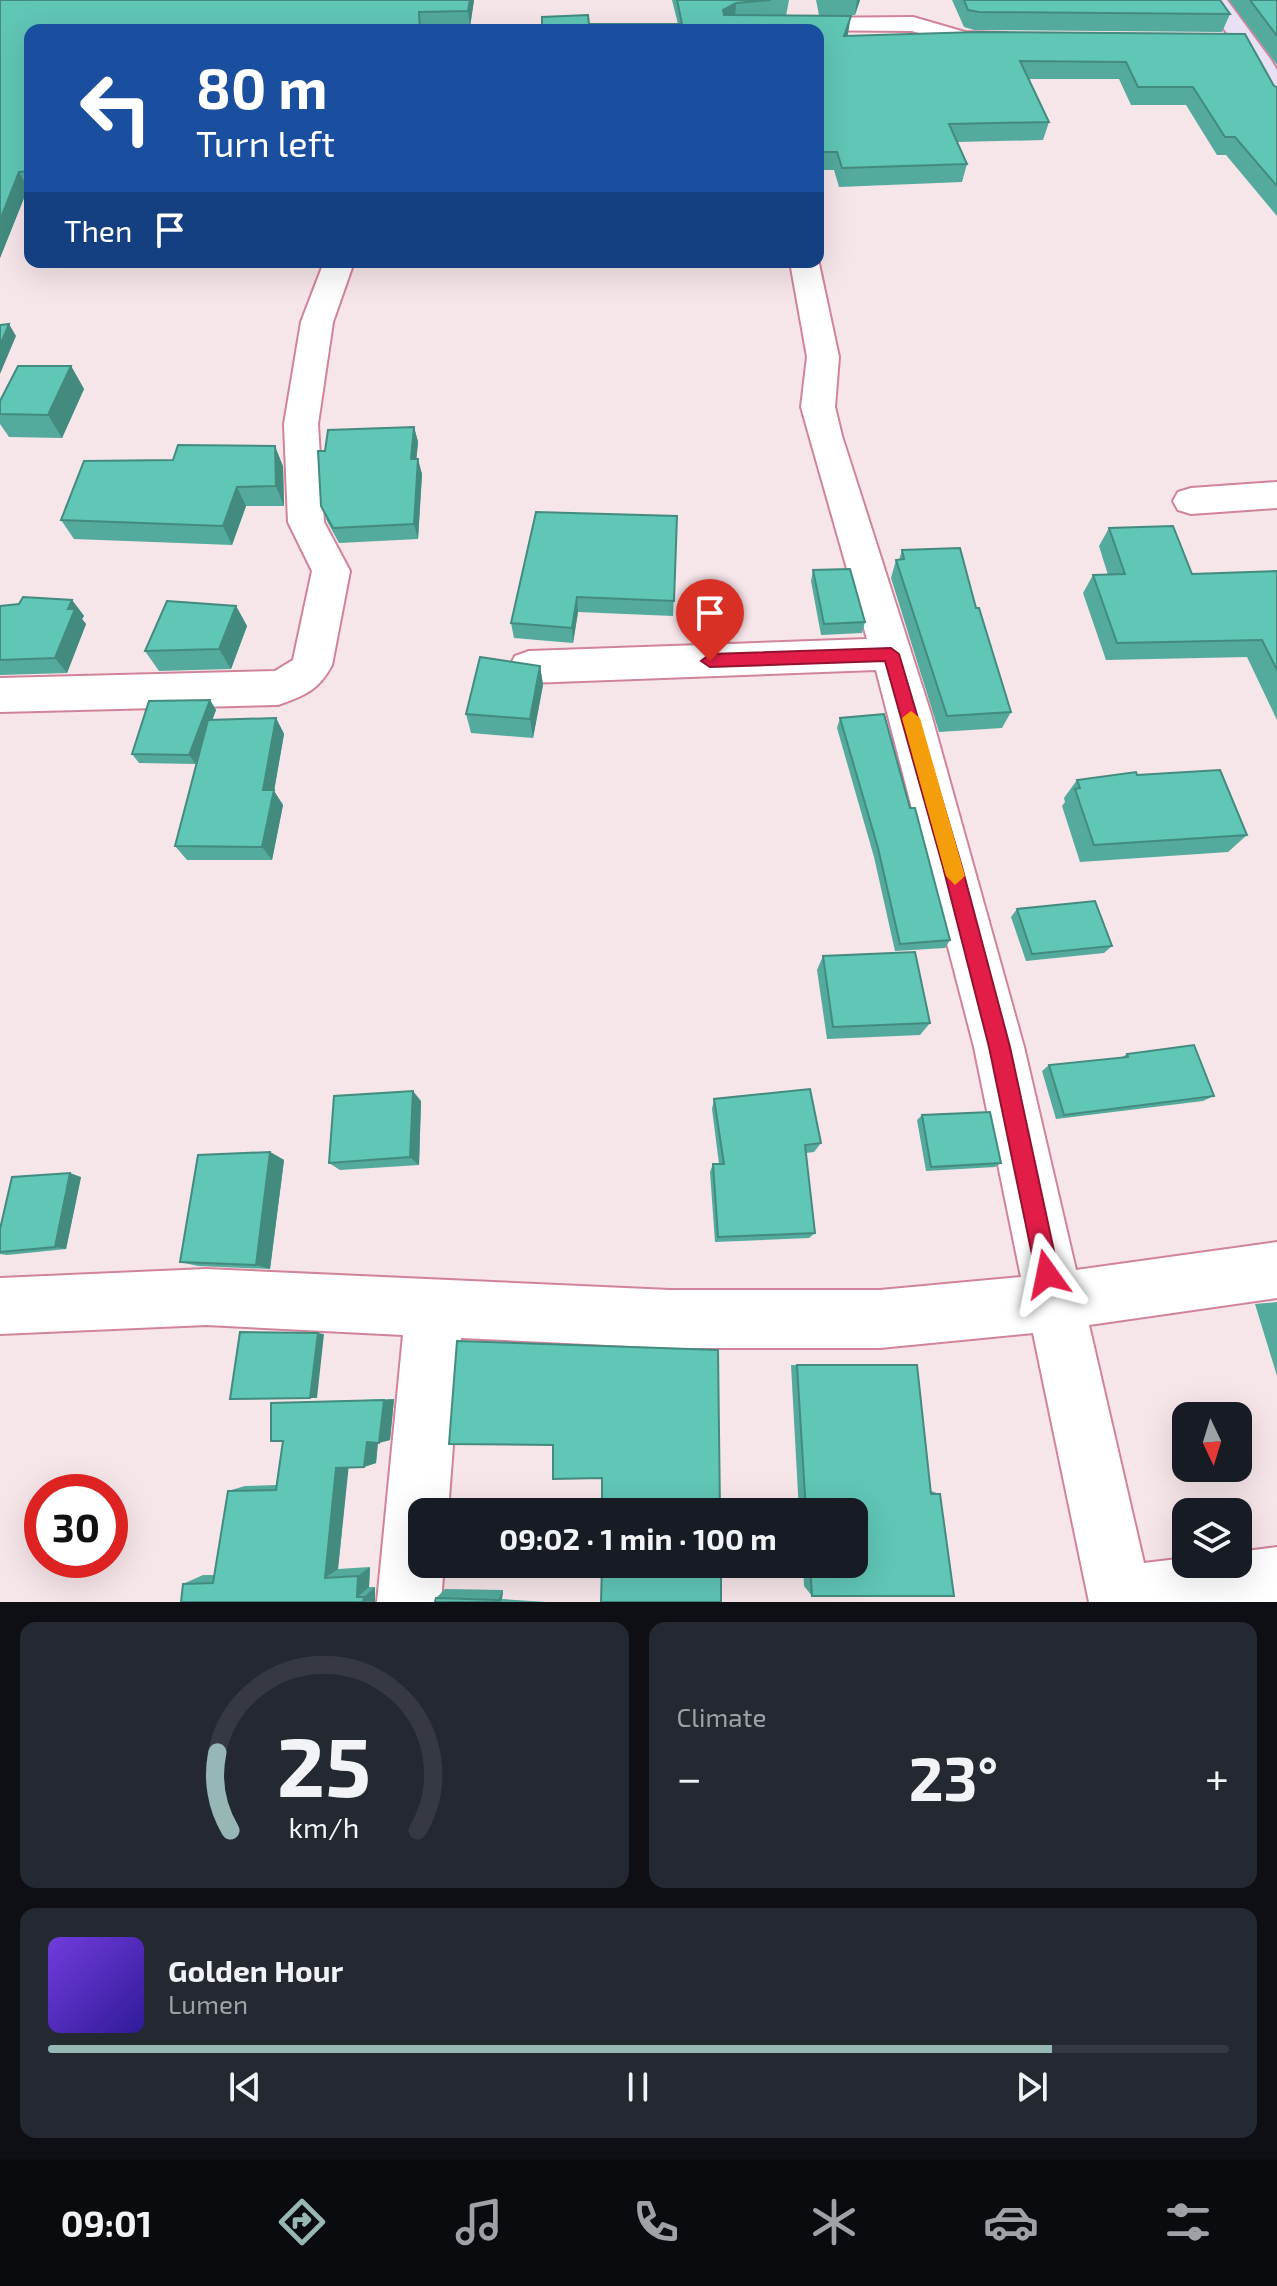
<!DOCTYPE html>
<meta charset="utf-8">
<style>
:root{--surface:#171b24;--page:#242831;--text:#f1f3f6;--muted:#9ea1a6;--line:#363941;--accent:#96b7b4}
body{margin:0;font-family:"Exo 2",sans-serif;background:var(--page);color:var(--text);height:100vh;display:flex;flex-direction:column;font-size:30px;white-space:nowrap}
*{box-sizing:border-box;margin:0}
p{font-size:26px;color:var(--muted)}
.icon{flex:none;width:44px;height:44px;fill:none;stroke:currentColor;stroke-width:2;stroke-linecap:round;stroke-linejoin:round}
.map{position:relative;height:1602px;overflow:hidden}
.drawer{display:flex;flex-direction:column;gap:20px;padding:20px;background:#0d0f14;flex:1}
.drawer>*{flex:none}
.banner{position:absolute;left:24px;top:24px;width:800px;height:244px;border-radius:16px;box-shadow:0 8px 32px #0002;background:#1a4fa0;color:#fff;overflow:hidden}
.needle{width:52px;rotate:176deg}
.fabs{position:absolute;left:1172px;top:1402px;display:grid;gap:16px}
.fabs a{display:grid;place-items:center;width:80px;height:80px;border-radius:16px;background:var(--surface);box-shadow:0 8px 32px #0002;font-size:40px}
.speed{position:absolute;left:24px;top:1474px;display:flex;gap:16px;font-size:40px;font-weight:700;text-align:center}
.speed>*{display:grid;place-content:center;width:104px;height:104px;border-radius:50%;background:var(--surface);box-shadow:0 8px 32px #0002;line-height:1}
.speed .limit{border:12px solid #d22;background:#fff;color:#111}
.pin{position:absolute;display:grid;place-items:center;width:68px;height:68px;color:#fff;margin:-82px -34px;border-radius:50% 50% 50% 0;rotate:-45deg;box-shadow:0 0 8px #0007}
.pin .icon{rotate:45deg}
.me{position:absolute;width:88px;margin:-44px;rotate:348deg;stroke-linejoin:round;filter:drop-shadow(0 0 6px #0008)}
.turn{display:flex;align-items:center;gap:28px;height:168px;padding:0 40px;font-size:36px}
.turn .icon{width:104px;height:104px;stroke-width:2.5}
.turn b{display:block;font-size:56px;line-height:68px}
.then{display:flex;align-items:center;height:76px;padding:0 40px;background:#0003;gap:16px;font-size:30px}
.big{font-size:60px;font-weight:700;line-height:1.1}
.drawer .widget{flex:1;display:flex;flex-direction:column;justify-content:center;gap:12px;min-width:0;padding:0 28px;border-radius:16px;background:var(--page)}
.drawer .dial{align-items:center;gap:0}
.dial svg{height:208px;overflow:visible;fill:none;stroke:var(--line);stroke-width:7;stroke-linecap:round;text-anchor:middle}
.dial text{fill:var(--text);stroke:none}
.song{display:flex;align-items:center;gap:24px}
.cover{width:96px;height:96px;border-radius:12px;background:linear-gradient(135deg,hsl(260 70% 55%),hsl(250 70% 35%))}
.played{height:8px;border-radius:4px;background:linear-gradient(90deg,var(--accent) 85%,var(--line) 85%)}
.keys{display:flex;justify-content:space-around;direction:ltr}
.heat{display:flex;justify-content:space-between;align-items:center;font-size:44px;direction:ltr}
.drawer .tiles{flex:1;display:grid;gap:20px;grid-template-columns:1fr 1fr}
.widget:last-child{grid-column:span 2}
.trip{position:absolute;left:408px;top:1498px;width:460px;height:80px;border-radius:16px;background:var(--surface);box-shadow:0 8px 32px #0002;font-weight:700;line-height:80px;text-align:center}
.tab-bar{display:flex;height:128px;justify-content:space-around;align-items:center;background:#090b0e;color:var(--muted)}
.tab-bar .icon{width:56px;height:56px}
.tab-bar .on{color:var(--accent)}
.tab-bar b{font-size:36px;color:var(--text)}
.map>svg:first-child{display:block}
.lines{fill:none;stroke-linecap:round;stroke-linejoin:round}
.street-casing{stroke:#d18499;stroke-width:4}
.secondary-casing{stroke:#d18499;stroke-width:4}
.street{fill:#fff;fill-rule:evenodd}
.secondary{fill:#e8e0f5;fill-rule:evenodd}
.wall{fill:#53aa9d}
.shaded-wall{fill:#438b7f}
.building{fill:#60c6b6;stroke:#438b7f;stroke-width:2}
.route{fill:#e11d48;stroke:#92132f;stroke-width:2}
.slow{fill:#f59e0b}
</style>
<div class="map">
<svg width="1277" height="1602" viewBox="0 0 1277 1602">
<rect width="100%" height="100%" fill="#f6e5e9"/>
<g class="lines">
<g class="street-casing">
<path id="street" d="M 913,17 L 965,32 L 1007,33 L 1019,40 L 1007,47 L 963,46 L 912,31 L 788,30 L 785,25 L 797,18 Z
M 818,259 L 839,357 L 835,407 L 842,436 L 931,714 L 1024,1047 L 1076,1270 L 1277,1242 L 1277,1298 L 1089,1325 L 1144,1563 L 1186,1558 L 1186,1564 L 1238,1564 L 1238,1552 L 1277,1547 L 1277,1602 L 1089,1602 L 1033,1333 L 880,1348 L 670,1348 L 461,1338 L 448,1512 L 422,1512 L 422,1564 L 444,1564 L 441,1602 L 377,1602 L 403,1335 L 206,1325 L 0,1334 L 0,1278 L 206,1269 L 670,1290 L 880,1290 L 1021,1277 L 974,1047 L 876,670 L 529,683 L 515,678 L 509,667 L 515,656 L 529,651 L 867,639 L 801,407 L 807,357 L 790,262 L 818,262 Z
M 324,262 L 354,262 L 333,322 L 318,424 L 324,522 L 350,571 L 332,665 C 319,690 304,696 278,705 L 0,712 L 0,678 L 275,671 L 293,660 L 312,571 L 288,522 L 284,424 L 301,322 Z
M 1277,482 L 1277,508 L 1191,514 L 1178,510 L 1173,501 L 1178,492 L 1191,488 Z"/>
</g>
<g class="secondary-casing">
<path id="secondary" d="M 1203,0 L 1227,0 L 1271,60 L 1277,70 L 1277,105 L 1268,103 L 1250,65 Z"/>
</g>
<use href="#street" class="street"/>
<use href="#secondary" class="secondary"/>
</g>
<path class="wall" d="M 0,0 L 474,0 L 470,27 L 30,30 L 30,188 L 28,188 L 0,258 Z
M 672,0 L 789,0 L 786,16 L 848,34 L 847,36 L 978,32 L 1277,87 L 1277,216 L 1226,155 L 1217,155 L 1186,105 L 1131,105 L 1119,79 L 1029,79 L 1049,122 L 1043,140 L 957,142 L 967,164 L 962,182 L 839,187 L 834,170 L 818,170 L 818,30 L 589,24 L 678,24 Z
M 816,0 L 860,0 L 855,15 L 819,15 Z
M 952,0 L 1220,0 L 1230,14 L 1222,32 L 974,30 L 964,27 Z
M 1229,0 L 1277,0 L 1277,65 Z
M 71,366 L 84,389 L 62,438 L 9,437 L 0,424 L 0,414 Z
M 414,427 L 418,442 L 416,459 L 422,474 L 418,539 L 339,543 L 327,521 L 321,506 Z
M 173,460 L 283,466 L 284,506 L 246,506 L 232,545 L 74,539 L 61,520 Z
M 677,516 L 673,616 L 578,612 L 573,643 L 514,638 L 511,623 Z
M 1109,528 L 1192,574 L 1277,571 L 1277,720 L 1247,657 L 1106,660 L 1083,593 L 1093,575 L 1108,575 L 1099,546 Z
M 902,550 L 976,608 L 1011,712 L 1002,728 L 939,732 L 891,578 L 896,560 L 899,560 Z
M 813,570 L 865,622 L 862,633 L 821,635 L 811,581 Z
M 72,600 L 84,616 L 82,619 L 86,624 L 67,673 L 0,675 L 0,606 Z
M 236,606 L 247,626 L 231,669 L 159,671 L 145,651 Z
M 540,666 L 543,685 L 533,738 L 471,733 L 466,714 Z
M 210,700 L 216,710 L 212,720 L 276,718 L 284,734 L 274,791 L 283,805 L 272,860 L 187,860 L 175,846 L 196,764 L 139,763 L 132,754 Z
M 840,718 L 910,808 L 950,940 L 945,948 L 895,951 L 874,857 L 837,728 Z
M 1137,775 L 1247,835 L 1228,852 L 1080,862 L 1062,806 L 1065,802 L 1064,798 L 1077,780 Z
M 1017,909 L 1112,946 L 1104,953 L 1026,961 L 1011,917 Z
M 823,956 L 930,1023 L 920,1035 L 827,1039 L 817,970 Z
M 1127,1054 L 1214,1096 L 1203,1101 L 1056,1119 L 1042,1071 L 1049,1065 L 1121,1058 Z
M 714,1099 L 821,1143 L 814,1152 L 806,1153 L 815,1233 L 809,1238 L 715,1242 L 710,1172 L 713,1164 L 719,1164 L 712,1109 Z
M 421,1101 L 419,1165 L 340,1170 L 329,1163 Z
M 922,1115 L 1001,1163 L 995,1167 L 926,1171 L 917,1120 Z
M 270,1152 L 284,1160 L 270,1269 L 198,1266 L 180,1262 Z
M 81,1177 L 66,1249 L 7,1255 L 0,1254 L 0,1229 Z
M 1277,1302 L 1277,1376 L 1255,1304 Z
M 791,1365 L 917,1365 L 931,1491 L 940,1494 L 954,1596 L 812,1596 L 804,1586 L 803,1564 L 854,1564 L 854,1512 L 799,1512 Z
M 394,1399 L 390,1440 L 378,1443 L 376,1463 L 364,1467 L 348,1468 L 338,1569 L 370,1567 L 369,1587 L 375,1587 L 375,1602 L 181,1602 L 183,1584 L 203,1575 L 214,1575 L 228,1491 L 245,1486 L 276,1485 L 283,1441 L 271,1403 Z
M 445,1589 L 503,1590 L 502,1599 L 546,1602 L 435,1602 L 436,1598 Z"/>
<path class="shaded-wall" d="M 470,0 L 474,0 L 470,27 L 468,11 Z
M 857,0 L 860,0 L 855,15 Z
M 736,3 L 735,20 L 721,27 L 723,10 Z
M 851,16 L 848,34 L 841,54 L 844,36 Z
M 19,172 L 28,188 L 0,258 L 0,220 Z
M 9,324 L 16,336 L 0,374 L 0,345 Z
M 71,366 L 84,389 L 62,438 L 48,415 Z
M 414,427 L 418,442 L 415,475 L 411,459 Z
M 275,446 L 283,466 L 284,506 L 276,486 Z
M 418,459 L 422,474 L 418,539 L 414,524 Z
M 237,487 L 246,506 L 232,545 L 223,526 Z
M 577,597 L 578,612 L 573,643 L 572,628 Z
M 72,600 L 84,616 L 82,619 L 86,624 L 67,673 L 55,658 L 68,609 Z
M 236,606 L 247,626 L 231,669 L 219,649 Z
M 540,666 L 543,685 L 533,738 L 530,719 Z
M 210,700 L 216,710 L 196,764 L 189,755 Z
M 276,718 L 284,734 L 274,791 L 283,805 L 272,860 L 262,847 L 263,790 Z
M 413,1091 L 421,1101 L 419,1165 L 410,1157 Z
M 270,1152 L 284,1160 L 270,1269 L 256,1265 Z
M 70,1173 L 81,1177 L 66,1249 L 55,1247 Z
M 318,1333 L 324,1334 L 317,1398 L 310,1398 Z
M 394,1399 L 390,1440 L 379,1443 L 384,1400 Z
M 378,1440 L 376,1463 L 364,1467 L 367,1442 Z
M 349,1464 L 338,1569 L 325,1578 L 336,1468 Z
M 370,1567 L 369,1587 L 357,1597 L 358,1576 Z
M 375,1587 L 375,1602 L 363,1602 L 364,1597 Z
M 503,1590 L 502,1599 L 500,1602 L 497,1602 Z"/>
<path class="building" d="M 0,0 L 470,0 L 468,11 L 419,12 L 420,30 L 30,30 L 30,171 L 19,172 L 0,220 Z
M 677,0 L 771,0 L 736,3 L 723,10 L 724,15 L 851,16 L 844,36 L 978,32 L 1245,34 L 1274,86 L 1277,87 L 1277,186 L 1235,137 L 1225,137 L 1193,87 L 1138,87 L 1126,62 L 1020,61 L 1049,122 L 949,124 L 967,164 L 842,168 L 837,152 L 818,152 L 818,30 L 542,30 L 542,17 L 588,15 L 589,24 L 682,24 Z
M 964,0 L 1220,0 L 1230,14 L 979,12 L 968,10 Z
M 1250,0 L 1277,0 L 1277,36 Z
M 9,324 L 0,345 L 0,325 Z
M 18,366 L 71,366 L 48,415 L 0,414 L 0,401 Z
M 414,427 L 411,459 L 418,459 L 414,524 L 333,528 L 321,506 L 318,451 L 325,451 L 328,430 Z
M 178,445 L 275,446 L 276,486 L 237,487 L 223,526 L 61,520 L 84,461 L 173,460 Z
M 536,512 L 677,516 L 674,601 L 577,597 L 572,628 L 511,623 Z
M 1173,526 L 1192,574 L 1277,571 L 1277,670 L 1262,640 L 1117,643 L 1093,575 L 1125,574 L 1109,528 Z
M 960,548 L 976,608 L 979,608 L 1011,712 L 947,716 L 896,560 L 904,559 L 902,550 Z
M 850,569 L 865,622 L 824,624 L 813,570 Z
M 23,597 L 72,600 L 68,609 L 75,609 L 55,658 L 0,660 L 0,606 L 19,604 Z
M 167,601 L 236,606 L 219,649 L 145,651 Z
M 480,657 L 540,666 L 530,719 L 466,714 Z
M 210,700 L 189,755 L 132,754 L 149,701 Z
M 884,714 L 910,808 L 915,808 L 950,940 L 900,944 L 878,848 L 840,718 Z
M 276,718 L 263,790 L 274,790 L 262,847 L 175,846 L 208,720 Z
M 1220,770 L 1247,835 L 1094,845 L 1075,789 L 1080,788 L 1077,780 L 1136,772 L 1137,775 Z
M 1095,901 L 1112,946 L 1032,954 L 1017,909 Z
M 915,952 L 930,1023 L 833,1027 L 823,956 Z
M 1194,1045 L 1214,1096 L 1064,1115 L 1049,1065 L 1128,1057 L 1127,1054 Z
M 810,1089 L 821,1143 L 805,1145 L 815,1233 L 718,1237 L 713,1164 L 724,1164 L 714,1099 Z
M 413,1091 L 410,1157 L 329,1163 L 334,1096 Z
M 990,1112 L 1001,1163 L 931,1167 L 922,1115 Z
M 270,1152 L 256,1265 L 180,1262 L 198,1155 Z
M 70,1173 L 55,1247 L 0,1252 L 0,1229 L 12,1177 Z
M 240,1332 L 318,1333 L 310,1398 L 230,1399 Z
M 457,1341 L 718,1350 L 720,1512 L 602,1512 L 602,1478 L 553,1479 L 553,1445 L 449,1444 Z
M 797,1365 L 917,1365 L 931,1494 L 940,1494 L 954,1596 L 812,1596 L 810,1564 L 854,1564 L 854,1512 L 806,1512 Z
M 384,1400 L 379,1443 L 367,1442 L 364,1467 L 336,1468 L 325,1578 L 358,1576 L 357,1597 L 364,1597 L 363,1602 L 181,1602 L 183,1584 L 213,1583 L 228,1491 L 276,1490 L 283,1441 L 271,1441 L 271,1403 Z
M 602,1564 L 721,1564 L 721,1602 L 601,1602 Z
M 436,1598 L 497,1600 L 497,1602 L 435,1602 Z"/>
<path class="route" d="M 891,648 L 899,654 L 962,867 L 1010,1047 L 1059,1274 L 1056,1282 L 1047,1285 L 1039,1282 L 1036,1274 L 989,1047 L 943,867 L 885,661 L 710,667 L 701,661 L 710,654 Z"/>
<path class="slow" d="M 911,711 L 920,718 L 965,876 L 955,885 L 946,876 L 902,718 Z"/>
</svg>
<div class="fabs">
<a><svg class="needle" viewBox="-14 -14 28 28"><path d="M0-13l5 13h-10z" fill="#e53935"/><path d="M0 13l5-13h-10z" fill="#9ea1a6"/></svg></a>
<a><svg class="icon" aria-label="layers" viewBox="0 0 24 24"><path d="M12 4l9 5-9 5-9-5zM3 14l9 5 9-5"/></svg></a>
</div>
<div class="speed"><div class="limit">30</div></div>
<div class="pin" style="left:710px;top:661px;background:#d93025"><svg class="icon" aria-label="arrive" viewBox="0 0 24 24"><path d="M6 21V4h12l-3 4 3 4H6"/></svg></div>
<svg class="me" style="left:1047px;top:1274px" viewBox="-20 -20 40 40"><path d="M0-17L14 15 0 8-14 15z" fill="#e11d48" stroke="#fff" stroke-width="4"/></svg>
<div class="trip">09:02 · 1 min · 100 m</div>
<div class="banner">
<div class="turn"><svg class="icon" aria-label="left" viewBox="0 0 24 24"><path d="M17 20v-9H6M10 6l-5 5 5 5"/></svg><div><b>80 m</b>Turn left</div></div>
<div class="then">Then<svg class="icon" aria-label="arrive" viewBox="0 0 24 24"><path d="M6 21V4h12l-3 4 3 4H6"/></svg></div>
</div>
</div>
<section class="drawer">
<div class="tiles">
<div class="widget dial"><svg viewBox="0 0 100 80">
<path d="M14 69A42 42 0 1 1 86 69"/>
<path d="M14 69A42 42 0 0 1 9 39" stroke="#96b7b4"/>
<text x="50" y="56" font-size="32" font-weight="700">25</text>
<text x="50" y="72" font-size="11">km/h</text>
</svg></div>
<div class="widget"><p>Climate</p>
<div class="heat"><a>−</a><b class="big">23°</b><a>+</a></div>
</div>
<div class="widget">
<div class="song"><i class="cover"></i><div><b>Golden Hour</b><p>Lumen</p></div></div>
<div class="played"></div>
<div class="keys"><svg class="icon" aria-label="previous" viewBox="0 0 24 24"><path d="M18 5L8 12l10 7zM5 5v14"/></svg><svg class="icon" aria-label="pause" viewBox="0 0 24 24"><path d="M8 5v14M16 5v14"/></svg><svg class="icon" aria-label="next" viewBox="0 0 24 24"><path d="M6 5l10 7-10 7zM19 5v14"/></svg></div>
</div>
</div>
</section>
<nav class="tab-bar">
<b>09:01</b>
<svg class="icon on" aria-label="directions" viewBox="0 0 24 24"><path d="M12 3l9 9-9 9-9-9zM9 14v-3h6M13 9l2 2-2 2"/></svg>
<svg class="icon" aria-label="music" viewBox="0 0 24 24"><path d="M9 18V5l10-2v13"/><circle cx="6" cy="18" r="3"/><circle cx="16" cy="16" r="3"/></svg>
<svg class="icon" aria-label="phone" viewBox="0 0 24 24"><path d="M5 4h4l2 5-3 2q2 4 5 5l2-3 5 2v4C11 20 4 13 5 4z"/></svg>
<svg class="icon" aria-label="climate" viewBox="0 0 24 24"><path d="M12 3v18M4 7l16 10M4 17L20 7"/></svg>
<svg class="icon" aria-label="car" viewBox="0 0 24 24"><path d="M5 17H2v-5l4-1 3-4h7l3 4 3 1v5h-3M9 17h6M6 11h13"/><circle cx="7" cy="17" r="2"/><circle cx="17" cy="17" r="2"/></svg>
<svg class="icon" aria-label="filters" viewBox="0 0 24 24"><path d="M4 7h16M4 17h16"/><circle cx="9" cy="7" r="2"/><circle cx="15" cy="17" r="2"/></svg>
</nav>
